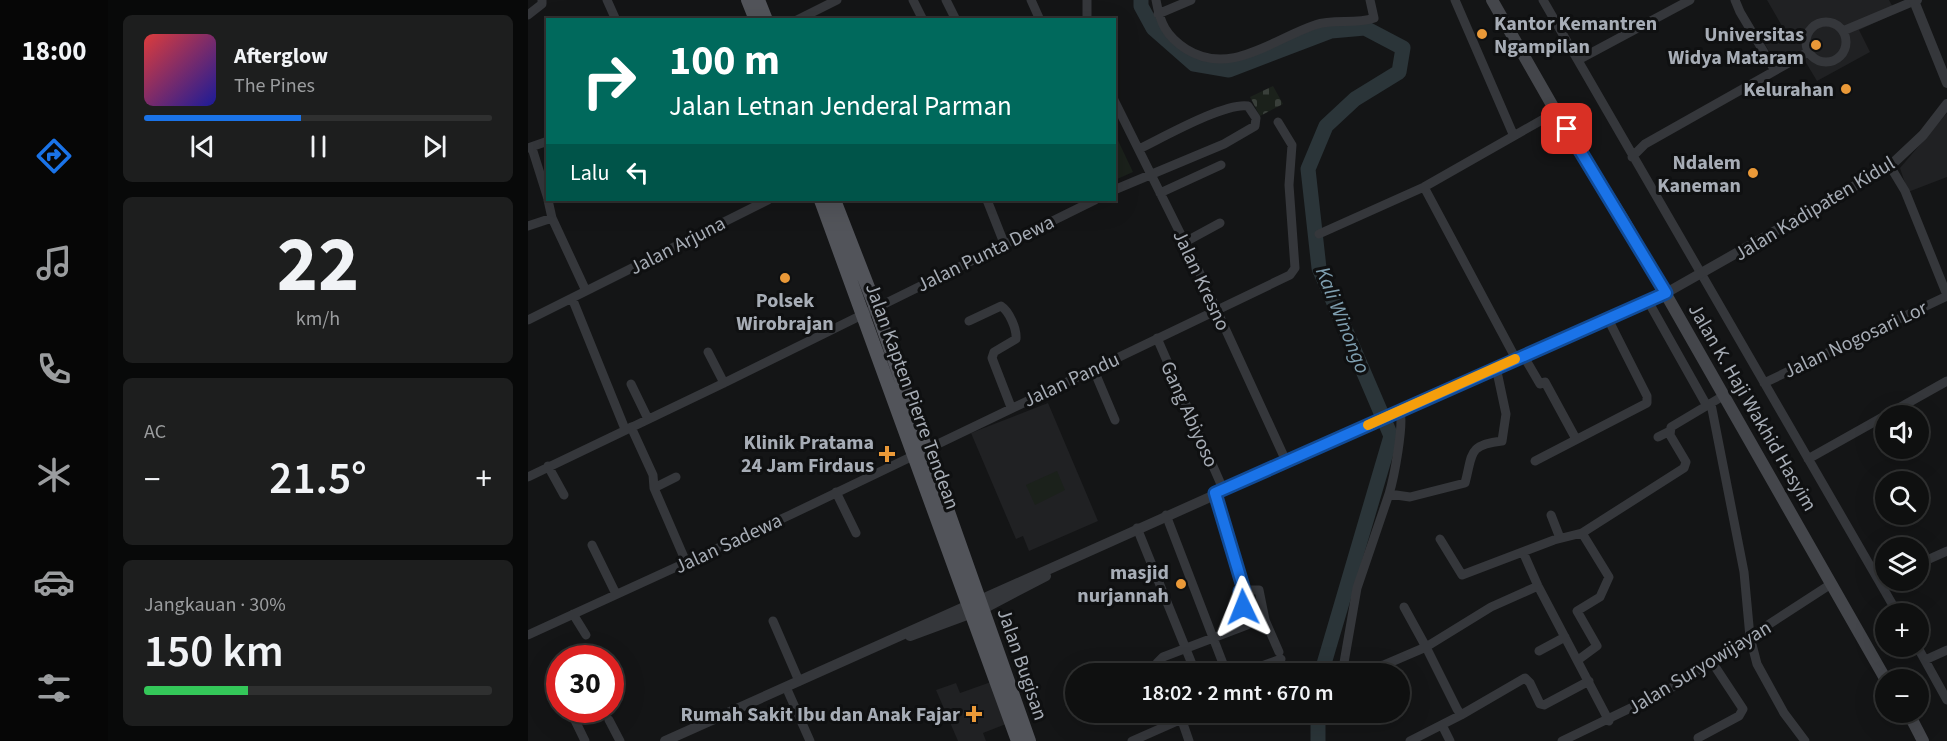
<!DOCTYPE html>
<html lang="id">
<meta charset="utf-8">
<style>
:root{--surface:#0f1010;--page:#1d1e1e;--text:#f1f3f6;--muted:#9b9d9f;--line:#2f3030;--accent:#1a73e8}
body{margin:0;font-family:"Source Sans 3",sans-serif;background:var(--page);color:var(--text);height:100vh;display:flex;flex-direction:column;font-size:22px;white-space:nowrap}
*{box-sizing:border-box;margin:0}
p{font-size:20px;color:var(--muted)}
.icon{flex:none;width:33px;height:33px;fill:none;stroke:currentColor;stroke-width:2;stroke-linecap:round;stroke-linejoin:round}
.map{position:relative;flex:1;overflow:hidden}
.side{display:flex;flex-direction:column;gap:15px;padding:15px;background:#080909;width:420px}
.side>*{flex:none}
.banner{position:absolute;left:18px;top:18px;width:570px;height:183px;border-radius:0px;box-shadow:0 6px 24px #0002,0 0 0 2px var(--line);background:#00695c;color:#fff;overflow:hidden}
.fabs{position:absolute;left:1347px;top:405px;display:grid;gap:12px}
.fabs a{display:grid;place-items:center;width:54px;height:54px;border-radius:50%;background:var(--surface);box-shadow:0 6px 24px #0002,0 0 0 2px var(--line);font-size:30px}
.speed{position:absolute;left:18px;top:645px;display:flex;gap:12px;font-size:30px;font-weight:700;text-align:center}
.speed>*{display:grid;place-content:center;width:78px;height:78px;border-radius:50%;background:var(--surface);box-shadow:0 6px 24px #0002,0 0 0 2px var(--line);line-height:1}
.speed .limit{border:9px solid #d22;background:#fff;color:#111}
.pin{position:absolute;display:grid;place-items:center;width:51px;height:51px;color:#fff;margin:-26px;border-radius:12px;box-shadow:0 3px 9px #0006}
.me{position:absolute;width:66px;margin:-33px;rotate:358deg;stroke-linejoin:round;filter:drop-shadow(0 0 4px #0008)}
.turn{display:flex;align-items:center;gap:21px;height:126px;padding:0 24px;font-size:27px}
.turn .icon{width:78px;height:78px;stroke-width:2.5}
.turn b{display:block;font-size:42px;line-height:51px}
.then{display:flex;align-items:center;height:57px;padding:0 24px;background:#0003;gap:12px;font-size:22px}
.big{font-size:45px;font-weight:600;line-height:1.1}
.side .widget{flex:1;display:flex;flex-direction:column;justify-content:center;gap:9px;min-width:0;padding:0 21px;border-radius:9px;background:var(--page)}
.side .dial{align-items:center;gap:0}
.dial b{font-size:78px;line-height:1}
.song{display:flex;align-items:center;gap:18px}
.cover{width:72px;height:72px;border-radius:9px;background:linear-gradient(135deg,hsl(0 70% 55%),hsl(240 70% 35%))}
.played{height:6px;border-radius:3px;background:linear-gradient(90deg,var(--accent) 45%,var(--line) 45%)}
.keys{display:flex;justify-content:space-around;direction:ltr}
.heat{display:flex;justify-content:space-between;align-items:center;font-size:33px;direction:ltr}
.charge{height:9px;border-radius:4px;background:linear-gradient(90deg,#34c759 30%,var(--line) 0)}
.trip{position:absolute;left:537px;top:663px;width:345px;height:60px;border-radius:30px;background:var(--surface);box-shadow:0 6px 24px #0002,0 0 0 2px var(--line);font-weight:600;line-height:60px;text-align:center}
main{display:flex;flex:1;min-height:0}
.dock{display:flex;flex-direction:column;width:108px;justify-content:space-around;align-items:center;background:#060606;color:var(--muted)}
.dock .icon{width:42px;height:42px}
.dock .on{color:var(--accent)}
.dock b{font-size:27px;color:var(--text)}
.map>svg:first-child{display:block}
.built{fill:#202123}
.green{fill:#1b211b}
.cemetery{fill:url(#cemetery-stones)}
.lines{fill:none;stroke-linecap:round;stroke-linejoin:round}
.river{stroke:#2b3539;stroke-width:15}
.minor{stroke:#35373b;stroke-width:9}
.tertiary{stroke:#35373b;stroke-width:10}
.secondary{stroke:#44464b;stroke-width:12}
.primary{stroke:#52545a;stroke-width:14}
.route-casing{stroke:#114b97;stroke-width:15}
.route{stroke:#1a73e8;stroke-width:10}
.slow{stroke:#f59e0b;stroke-width:10}
.poi-dot{fill:#ea9938;stroke:#0f1011;stroke-width:2}
.labels{text-anchor:middle;stroke-width:6;stroke-linejoin:round;paint-order:stroke}
.poi-label{font-size:20px;font-weight:bold;fill:#a7adb6;stroke:#0f1011;text-anchor:end}
.street-label{font-size:20px;fill:#a7adb6;stroke:#0f1011}
.water-label{font-size:21px;font-style:italic;fill:#7f9fb0;stroke:#0f1011}
</style>
<main>
<nav class="dock">
<b>18:00</b>
<svg class="icon on" aria-label="directions" viewBox="0 0 24 24"><path d="M12 3l9 9-9 9-9-9zM9 14v-3h6M13 9l2 2-2 2"/></svg>
<svg class="icon" aria-label="music" viewBox="0 0 24 24"><path d="M9 18V5l10-2v13"/><circle cx="6" cy="18" r="3"/><circle cx="16" cy="16" r="3"/></svg>
<svg class="icon" aria-label="phone" viewBox="0 0 24 24"><path d="M5 4h4l2 5-3 2q2 4 5 5l2-3 5 2v4C11 20 4 13 5 4z"/></svg>
<svg class="icon" aria-label="climate" viewBox="0 0 24 24"><path d="M12 3v18M4 7l16 10M4 17L20 7"/></svg>
<svg class="icon" aria-label="car" viewBox="0 0 24 24"><path d="M5 17H2v-5l4-1 3-4h7l3 4 3 1v5h-3M9 17h6M6 11h13"/><circle cx="7" cy="17" r="2"/><circle cx="17" cy="17" r="2"/></svg>
<svg class="icon" aria-label="filters" viewBox="0 0 24 24"><path d="M4 7h16M4 17h16"/><circle cx="9" cy="7" r="2"/><circle cx="15" cy="17" r="2"/></svg>
</nav>
<section class="side">
<div class="widget">
<div class="song"><i class="cover"></i><div><b>Afterglow</b><p>The Pines</p></div></div>
<div class="played"></div>
<div class="keys"><svg class="icon" aria-label="previous" viewBox="0 0 24 24"><path d="M18 5L8 12l10 7zM5 5v14"/></svg><svg class="icon" aria-label="pause" viewBox="0 0 24 24"><path d="M8 5v14M16 5v14"/></svg><svg class="icon" aria-label="next" viewBox="0 0 24 24"><path d="M6 5l10 7-10 7zM19 5v14"/></svg></div>
</div>
<div class="widget dial"><b>22</b><p>km/h</p></div>
<div class="widget"><p>AC</p>
<div class="heat"><a>−</a><b class="big">21.5°</b><a>+</a></div>
</div>
<div class="widget"><p>Jangkauan · 30%</p><b class="big">150 km</b><div class="charge"></div></div>
</section>
<div class="map">
<svg width="1419" height="741" viewBox="0 0 1419 741">
<defs>
<pattern id="cemetery-stones" width="16" height="16" patternUnits="userSpaceOnUse" patternTransform="scale(1.5)"><rect width="16" height="16" fill="#1b211b"/><path d="M2 7V4a2 2 0 0 1 4 0v3zM10 15v-3a2 2 0 0 1 4 0v3z" fill="#393f3a"/></pattern>
</defs>
<rect width="100%" height="100%" fill="#141516"/>
<path class="built" d="M 1239,0 L 1361,0 L 1368,13 L 1331,30 L 1342,52 L 1289,81 L 1271,51 L 1249,65 L 1234,39 L 1254,26 Z
M 1419,113 L 1419,177 L 1380,192 L 1372,168 Z
M 520,403 L 570,521 L 501,551 L 495,536 L 488,539 L 443,433 Z
M 463,682 L 478,724 L 455,733 L 458,741 L 430,741 L 408,690 L 428,683 L 432,693 Z"/>
<path class="green" d="M 587,134 L 605,172 L 587,180 L 586,180 Z
M 529,471 L 537,490 L 507,505 L 498,485 Z"/>
<path class="cemetery" d="M 745,86 L 755,104 L 732,116 L 722,97 Z"/>
<g class="lines">
<path class="river" d="M 613,0 L 613,6 L 625,28 L 666,64 L 701,70 L 803,31 L 837,28 L 875,48 L 871,72 L 827,99 L 798,126 L 780,169 L 791,268 L 863,436 L 793,674
M 790,712 L 790,741"/>
<path class="minor" d="M 79,0 L 88,20
M 385,0 L 395,20
M 418,0 L 428,20
M 503,0 L 512,20
M 628,0 C 632,23 638,36 658,49 C 702,77 745,39 787,25 C 806,18 827,25 846,18 L 842,0
M 927,0 L 985,134
M 1015,0 L 1370,614
M 1207,0 L 1212,12 L 1246,69
M 630,14 L 663,0
M 0,15 L 14,4 L 14,0
M 269,20 L 309,0
M 559,20 L 559,0
M1278 42a20 20 0 1 1 40 0a20 20 0 1 1-40 0Z
M 1315,31 L 1386,1
M 1050,60 L 1162,0
M 586,100 L 668,265 L 758,461
M 0,148 L 20,141
M 4,148 L 20,199
M 1104,157 L 1117,144 L 1280,52
M 1362,166 L 1377,191 L 1419,295
M 896,187 L 988,359
M 586,190 L 696,144 L 727,126 L 728,118 L 720,106 C 697,102 634,138 611,149
M 632,193 L 693,165
M 20,200 L 24,218 L 58,291
M 459,200 L 476,243
M 0,226 L 24,218
M 791,234 L 896,187 L 1028,112
M 657,242 L 692,223
M 44,298 L 97,429
M 1120,301 L 1179,406
M 0,320 L 240,200
M 441,321 L 473,306 C 481,311 489,329 488,339 L 466,352 L 464,358 L 483,407
M 629,338 L 695,489
M 180,352 L 196,383
M 995,355 L 1012,384 L 1017,382 L 1048,439
M 565,368 L 587,420
M 1236,383 L 1419,296
M 103,384 L 120,419
M 1183,404 L 1216,572 L 1222,637 L 1229,664 L 1256,713 L 1277,741
M 872,411 C 876,425 866,478 861,494 L 882,497 L 937,483 C 945,454 939,445 974,441 L 978,414 L 968,367
M 103,427 L 125,475 L 126,488 L 158,562
M 1130,437 L 1142,431
M 1280,459 L 1419,381
M 1007,461 L 1119,403 L 1119,396 L 1080,319
M 20,466 L 36,495
M 0,477 L 196,383 L 567,200
M 126,488 L 148,477
M 308,492 L 328,533
M 638,515 L 699,674
M 1023,515 L 1032,538
M 609,528 L 668,674
M 912,539 L 934,575 L 1026,540 L 1054,533 L 1156,468 L 1158,462 L 1142,435 L 1143,427 L 1195,396
M 64,545 L 88,594
M 995,552 L 1010,586 L 1081,721
M 1390,564 L 1419,551
M 1010,586 L 963,607 L 898,647 L 929,709 L 933,715 L 997,678 L 1002,683 L 1012,704 L 1016,705 L 1061,681
M 716,590 L 731,590 L 737,620 L 751,652
M 45,614 L 58,635
M 245,621 L 271,681
M 0,635 L 262,515 L 762,275 L 767,268 L 761,185 L 764,145 L 750,122
M 1389,646 L 1419,700
M 1011,651 L 1037,637
M 1050,660 L 1069,646 L 1049,611 L 1072,597 L 1081,577 L 1054,533
M 1397,660 L 1419,650
M 635,674 L 629,663 L 635,657 L 719,625 L 712,592 L 716,590 L 687,493
M 711,674 L 753,659
M 814,674 L 829,588 L 861,494
M 815,674 L 856,665 L 898,647 L 876,607
M 258,687 L 282,741
M 42,710 L 57,741
M 651,712 L 661,741
M 81,720 L 92,741
M 914,725 L 922,741
M 1170,738 L 1211,716 L 1215,709 L 1184,662
M 604,741 L 654,719
M 882,741 L 933,715
M 1034,741 L 1140,690 L 1303,584"/>
<path class="tertiary" d="M 1389,0 L 1386,1 L 1419,83
M 382,636 L 455,609 L 518,576
M 137,741 L 1138,293 L 1362,166 L 1395,135 L 1419,104"/>
<path class="secondary" d="M 964,0 L 1028,112 L 1095,219 L 1358,680
M 1380,712 L 1395,741"/>
<path class="primary" d="M 220,0 L 228,20
M 230,0 L 238,20
M 293,200 L 490,741
M 306,200 L 348,308 L 501,741"/>
</g>
<g class="lines">
<g class="route-casing">
<path id="route" d="M 715,607 L 712,591 L 716,590 L 687,493 L 1138,293 L 1039,129"/>
</g>
<use href="#route" class="route"/>
<path class="slow" d="M 840,425 L 987,359"/>
</g>
<g class="poi-dot">
<circle cx="954" cy="34" r="6"/>
<circle cx="1288" cy="45" r="6"/>
<circle cx="1318" cy="89" r="6"/>
<circle cx="1225" cy="173" r="6"/>
<circle cx="257" cy="278" r="6"/>
<path d="M356 445h6v6h6v6h-6v6h-6v-6h-6v-6h6z"/>
<circle cx="653" cy="584" r="6"/>
<path d="M443 705h6v6h6v6h-6v6h-6v-6h-6v-6h6z"/>
</g>
<g class="labels">
<g class="poi-label">
<text x="966" y="30" text-anchor="start">Kantor Kemantren<tspan x="966" dy="23">Ngampilan</tspan></text>
<text x="1276" y="41">Universitas<tspan x="1276" dy="23">Widya Mataram</tspan></text>
<text x="1306" y="96">Kelurahan</text>
<text x="1213" y="169">Ndalem<tspan x="1213" dy="23">Kaneman</tspan></text>
<text x="257" y="307" text-anchor="middle">Polsek<tspan x="257" dy="23">Wirobrajan</tspan></text>
<text x="346" y="449">Klinik Pratama<tspan x="346" dy="23">24 Jam Firdaus</tspan></text>
<text x="641" y="579">masjid<tspan x="641" dy="23">nurjannah</tspan></text>
<text x="432" y="721">Rumah Sakit Ibu dan Anak Fajar</text>
</g>
<g class="street-label">
<text transform="translate(1286 208) rotate(-31)" y="7">Jalan Kadipaten Kidul</text>
<text transform="translate(149 245) rotate(-27)" y="7">Jalan Arjuna</text>
<text transform="translate(457 253) rotate(-26)" y="7">Jalan Punta Dewa</text>
<text transform="translate(674 280) rotate(65)" y="7">Jalan Kresno</text>
<text transform="translate(1327 339) rotate(-25)" y="7">Jalan Nogosari Lor</text>
<text transform="translate(543 379) rotate(-25)" y="7">Jalan Pandu</text>
<text transform="translate(385 396) rotate(70)" y="7">Jalan Kapten Pierre Tendean</text>
<text transform="translate(1225 407) rotate(60)" y="7">Jalan K. Haji Wakhid Hasyim</text>
<text transform="translate(662 414) rotate(66)" y="7">Gang Abiyoso</text>
<text transform="translate(200 543) rotate(-25)" y="7">Jalan Sadewa</text>
<text transform="translate(495 664) rotate(71)" y="7">Jalan Bugisan</text>
<text transform="translate(1171 667) rotate(-31)" y="7">Jalan Suryowijayan</text>
</g>
<g class="water-label">
<text transform="translate(815 320) rotate(68)" y="7">Kali Winongo</text>
</g>
</g>
</svg>
<div class="fabs">
<a><svg class="icon" aria-label="sound" viewBox="0 0 24 24"><path d="M4 9h4l5-4v14l-5-4H4zM17 9q2 3 0 6"/></svg></a>
<a><svg class="icon" aria-label="search" viewBox="0 0 24 24"><circle cx="10" cy="10" r="6"/><path d="M15 15l6 6"/></svg></a>
<a><svg class="icon" aria-label="layers" viewBox="0 0 24 24"><path d="M12 4l9 5-9 5-9-5zM3 14l9 5 9-5"/></svg></a>
<a>+</a>
<a>−</a>
</div>
<div class="speed"><div class="limit">30</div></div>
<div class="pin" style="left:1039px;top:129px;background:#d93025"><svg class="icon" aria-label="arrive" viewBox="0 0 24 24"><path d="M6 21V4h12l-3 4 3 4H6"/></svg></div>
<svg class="me" style="left:715px;top:607px" viewBox="-20 -20 40 40"><path d="M0-17L14 15 0 8-14 15z" fill="#1a73e8" stroke="#fff" stroke-width="4"/></svg>
<div class="trip">18:02 · 2 mnt · 670 m</div>
<div class="banner">
<div class="turn"><svg class="icon" aria-label="right" viewBox="0 0 24 24"><path d="M7 20v-9h11M14 6l5 5-5 5"/></svg><div><b>100 m</b>Jalan Letnan Jenderal Parman</div></div>
<div class="then">Lalu<svg class="icon" aria-label="left" viewBox="0 0 24 24"><path d="M17 20v-9H6M10 6l-5 5 5 5"/></svg></div>
</div>
</div>
</main>
